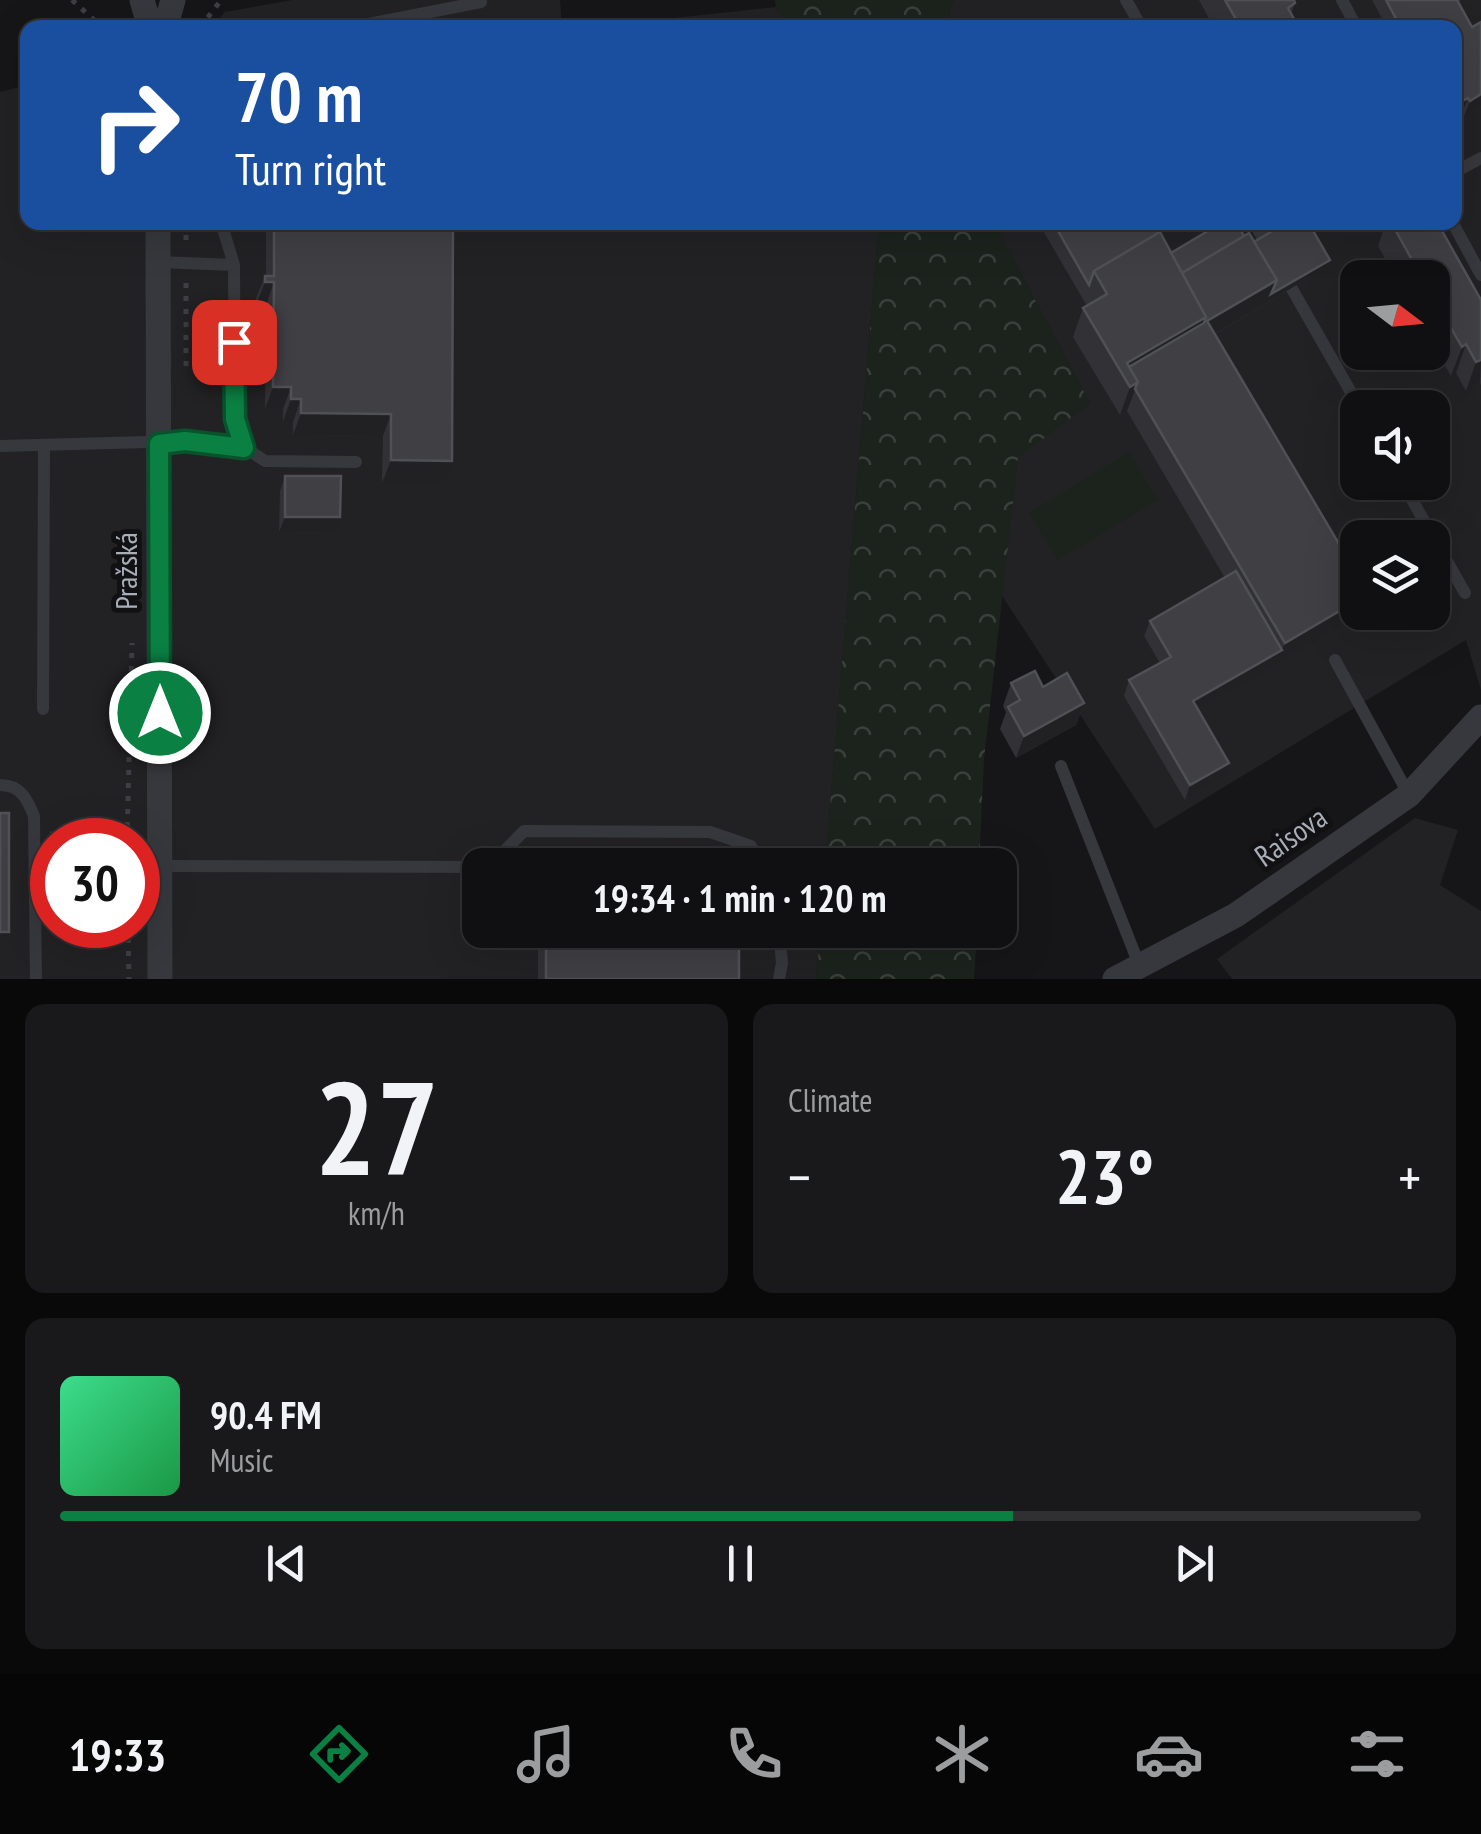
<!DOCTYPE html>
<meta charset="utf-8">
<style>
:root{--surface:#101012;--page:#19191b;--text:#f1f3f6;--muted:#9c9d9f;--line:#303032;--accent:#0b8043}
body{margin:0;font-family:"PT Sans Narrow",sans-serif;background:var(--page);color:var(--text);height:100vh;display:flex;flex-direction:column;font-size:38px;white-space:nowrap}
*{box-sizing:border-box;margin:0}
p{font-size:32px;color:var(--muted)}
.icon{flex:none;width:55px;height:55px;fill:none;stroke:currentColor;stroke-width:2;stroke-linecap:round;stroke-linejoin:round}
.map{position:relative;height:979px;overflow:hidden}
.drawer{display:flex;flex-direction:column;gap:25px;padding:25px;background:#09090a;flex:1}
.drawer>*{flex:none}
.banner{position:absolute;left:20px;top:20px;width:1442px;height:210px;border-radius:20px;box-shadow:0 10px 40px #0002,0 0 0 2px var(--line);background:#1a4fa0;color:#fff;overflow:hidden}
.needle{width:65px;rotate:106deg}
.buttons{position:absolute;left:1340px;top:260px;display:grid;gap:20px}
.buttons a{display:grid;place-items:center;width:110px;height:110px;border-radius:20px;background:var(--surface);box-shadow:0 10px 40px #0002,0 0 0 2px var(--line);font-size:50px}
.speed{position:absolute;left:30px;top:818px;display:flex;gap:20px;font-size:50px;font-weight:700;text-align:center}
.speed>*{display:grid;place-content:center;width:130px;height:130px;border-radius:50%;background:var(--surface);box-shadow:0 10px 40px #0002,0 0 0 2px var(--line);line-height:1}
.speed .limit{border:15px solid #d22;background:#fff;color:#111}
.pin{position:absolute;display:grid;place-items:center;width:85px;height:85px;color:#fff;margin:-42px;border-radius:20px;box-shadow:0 5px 15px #0006}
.me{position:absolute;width:110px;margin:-55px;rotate:0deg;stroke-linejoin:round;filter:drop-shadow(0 0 8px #0008)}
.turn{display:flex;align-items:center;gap:35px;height:210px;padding:0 50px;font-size:45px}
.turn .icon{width:130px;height:130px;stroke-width:2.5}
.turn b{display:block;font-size:70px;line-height:85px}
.big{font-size:75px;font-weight:800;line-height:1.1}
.drawer .tile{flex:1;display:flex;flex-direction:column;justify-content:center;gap:15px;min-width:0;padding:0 35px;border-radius:20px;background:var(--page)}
.drawer .dial{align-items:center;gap:0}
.dial b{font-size:130px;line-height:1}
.song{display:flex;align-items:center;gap:30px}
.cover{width:120px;height:120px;border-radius:15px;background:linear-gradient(135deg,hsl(150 70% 55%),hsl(140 70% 35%))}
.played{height:10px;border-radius:5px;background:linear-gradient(90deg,var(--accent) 70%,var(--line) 70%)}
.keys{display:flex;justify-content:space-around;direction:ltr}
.heat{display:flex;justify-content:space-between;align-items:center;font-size:55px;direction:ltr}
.drawer .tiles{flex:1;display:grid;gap:25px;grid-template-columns:1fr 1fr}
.tile:last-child{grid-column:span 2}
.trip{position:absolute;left:462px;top:848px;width:555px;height:100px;border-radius:20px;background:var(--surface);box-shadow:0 10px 40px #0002,0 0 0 2px var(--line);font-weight:800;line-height:100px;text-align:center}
.menu{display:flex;height:160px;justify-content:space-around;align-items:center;background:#060607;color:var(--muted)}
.menu .icon{width:70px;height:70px}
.menu .active{color:var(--accent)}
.menu b{font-size:45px;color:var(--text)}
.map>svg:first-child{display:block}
.built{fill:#222225;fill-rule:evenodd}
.grass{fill:#1c231d}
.forest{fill:url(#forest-crowns)}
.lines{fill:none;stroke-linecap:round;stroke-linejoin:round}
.path{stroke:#3d3f44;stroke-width:5;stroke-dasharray:5 8;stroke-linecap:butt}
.service{stroke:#37383d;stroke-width:12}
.minor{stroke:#37383d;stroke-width:25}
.wall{fill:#323236}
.shaded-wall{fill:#212124}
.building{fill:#3f3f44;stroke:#4f5156;stroke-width:2.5}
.route-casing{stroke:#07532c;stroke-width:25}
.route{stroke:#0b8043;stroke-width:18}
.labels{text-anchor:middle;stroke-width:10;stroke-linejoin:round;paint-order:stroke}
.street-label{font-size:30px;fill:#a8adb8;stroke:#111113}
</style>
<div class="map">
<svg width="1481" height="979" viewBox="0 0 1481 979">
<defs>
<pattern id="forest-crowns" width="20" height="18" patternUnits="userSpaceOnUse" patternTransform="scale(2.5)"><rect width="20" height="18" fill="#1c231d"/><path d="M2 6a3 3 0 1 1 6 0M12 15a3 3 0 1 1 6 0" fill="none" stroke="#3a403c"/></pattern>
</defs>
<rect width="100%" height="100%" fill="#161618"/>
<path class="built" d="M 292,0 L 560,0 L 562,27 L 211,28 L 225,12 Z
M 953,0 L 1481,0 L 1481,690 L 1466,640 L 1155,829 L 1002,596 L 1018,457 L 1090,403 L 994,223 L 1455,222 L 1455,28 L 945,28 ZM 1358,278 L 1432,278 L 1432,352 L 1358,352 ZM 1358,408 L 1432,408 L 1432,482 L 1358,482 ZM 1358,538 L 1432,538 L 1432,612 L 1358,612 Z
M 776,7 L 789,27 L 583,28 Z
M 27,85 L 28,222 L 879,223 L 825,865 L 480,865 L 480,930 L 820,930 L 816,979 L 0,979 L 0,92 ZM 52,840 L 138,840 L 138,925 L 52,925 Z
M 1415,818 L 1458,830 L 1440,885 L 1481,911 L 1481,979 L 1232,979 L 1217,959 Z"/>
<path class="grass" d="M 1129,452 L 1158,500 L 1057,560 L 1029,513 Z"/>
<path class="forest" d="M 775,0 L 953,0 L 945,27 L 789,28 L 776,7 Z
M 879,223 L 994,223 L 1090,403 L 1018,458 L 984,759 L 979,865 L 825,865 Z
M 820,930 L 977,930 L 974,979 L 816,979 Z"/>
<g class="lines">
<path class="path" d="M 72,0 L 103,28
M 200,28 L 221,0
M 186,222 L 186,246
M 186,366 L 186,282
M 50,834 L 127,835
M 127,840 L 132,643
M 128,925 L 129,979"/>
<path class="service" d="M 1126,0 L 1142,28
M 1342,0 L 1357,28
M 348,28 L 481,2
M 1455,172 L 1481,158
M 1254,222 L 1269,249
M 1454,225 L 1481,275
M 158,262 L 234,265 L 221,222
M 234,265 L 235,419 L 244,447 L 265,461 L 356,462
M 1284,275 L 1360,408
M 0,446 L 185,441 L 244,447
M 1402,482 L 1465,593
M 1335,660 L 1409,795
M 43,709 L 44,445
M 1061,766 L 1140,967
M 0,785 C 21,785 27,799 34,816 L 36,979
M 491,865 L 524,831 L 710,832 L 751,846 L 762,865
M 160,866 L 480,867
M 779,979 L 782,963 L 779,930"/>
<path class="minor" d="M 142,0 L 150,28
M 165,28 L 173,0
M 158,222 L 160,979
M 1115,979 L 1236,915 L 1409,795 L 1481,717"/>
</g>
<path class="wall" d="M 1199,0 L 1294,0 L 1295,3 L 1291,14 L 1299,28 L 1214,28 Z
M 1372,0 L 1462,0 L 1458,2 L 1472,27 L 1481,106 L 1464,116 L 1462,113 L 1455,28 L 1387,28 Z
M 266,222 L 453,222 L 443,483 L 382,483 L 383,436 L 293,435 L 293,422 L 283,422 L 283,409 L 265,409 L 266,305 L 256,305 L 256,298 L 265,276 L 266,276 Z
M 1038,222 L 1152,222 L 1171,253 L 1244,236 L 1254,242 L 1330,260 L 1327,267 L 1215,334 L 1360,616 L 1198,710 L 1223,778 L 1185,800 L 1124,696 L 1129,680 L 1160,663 L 1144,636 L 1150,621 L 1225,578 L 1127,411 L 1120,415 L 1073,337 L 1083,308 L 1087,306 Z
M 1386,222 L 1437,222 L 1481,300 L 1481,385 L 1480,383 L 1466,391 L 1456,373 L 1451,376 L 1432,343 L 1432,278 L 1396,278 L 1378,246 Z
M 285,476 L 335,533 L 279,532 L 280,491 Z
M 1011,683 L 1043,687 L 1084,703 L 1076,725 L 1016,758 L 1000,729 L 1006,712 L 1003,706 Z
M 538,930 L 739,930 L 739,979 L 538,979 Z"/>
<path class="shaded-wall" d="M 1481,94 L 1481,106 L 1464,116 L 1470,101 Z
M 1468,98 L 1462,113 L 1455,117 L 1455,105 Z
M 82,222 L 92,222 L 88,234 L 77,234 Z
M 1330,260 L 1327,267 L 1199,343 L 1207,321 L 1277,280 Z
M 265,282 L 274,282 L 266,305 L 256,305 Z
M 1206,317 L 1196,345 L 1132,383 L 1127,363 Z
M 1466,344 L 1456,373 L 1451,376 L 1462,347 Z
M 1481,360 L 1480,383 L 1466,391 L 1476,362 Z
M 1138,382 L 1127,411 L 1120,415 L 1130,387 Z
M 273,387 L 291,387 L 283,409 L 265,409 Z
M 291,399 L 301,399 L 293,422 L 283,422 Z
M 301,413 L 391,414 L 383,436 L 293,435 Z
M 391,460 L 452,461 L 443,483 L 382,483 Z
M 285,517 L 340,517 L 335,533 L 279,532 Z
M 1358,600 L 1358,612 L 1361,612 L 1360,616 L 1188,716 L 1193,701 L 1282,650 L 1285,643 Z
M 1084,703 L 1076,725 L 1016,758 L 1024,736 Z
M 1229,763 L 1223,778 L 1185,800 L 1190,785 Z
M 0,932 L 9,932 L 6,939 L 0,939 Z"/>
<path class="building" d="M 1225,0 L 1294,0 L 1295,3 L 1288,8 L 1299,28 L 1241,28 Z
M 1386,0 L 1457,0 L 1472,27 L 1481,22 L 1481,94 L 1470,101 L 1468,98 L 1455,105 L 1455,28 L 1401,28 Z
M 281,26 L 402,28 L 281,28 Z
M 274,222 L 453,222 L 452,461 L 391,460 L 391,414 L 301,413 L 301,399 L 291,399 L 291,387 L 273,387 L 274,282 L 265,282 L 265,276 L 274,276 Z
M 1053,222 L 1152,222 L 1158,233 L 1094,271 L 1089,285 Z
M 1223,222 L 1236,222 L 1244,236 L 1182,273 L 1171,253 Z
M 1287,222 L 1308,222 L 1330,260 L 1271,294 L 1277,280 L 1254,242 Z
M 1391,222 L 1437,222 L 1481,300 L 1481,360 L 1476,362 L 1466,344 L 1462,347 L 1432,295 L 1432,278 L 1422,278 Z
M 1160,232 L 1206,317 L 1127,363 L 1138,382 L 1130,387 L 1083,308 L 1107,294 L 1094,271 Z
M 1249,233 L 1277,280 L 1207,321 L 1358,576 L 1358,600 L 1285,643 L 1135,389 L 1138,382 L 1129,367 L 1204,323 L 1206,317 L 1182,273 Z
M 285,476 L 341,476 L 340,517 L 285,517 Z
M 1236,571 L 1282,650 L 1193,701 L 1229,763 L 1190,785 L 1129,680 L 1171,657 L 1150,621 Z
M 1035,671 L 1043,687 L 1067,673 L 1084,703 L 1024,736 L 1008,707 L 1020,700 L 1011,683 Z
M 0,813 L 9,813 L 9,932 L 0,932 Z
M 546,930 L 739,930 L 739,979 L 546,979 Z"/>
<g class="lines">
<g class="route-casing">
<path id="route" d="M 160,713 L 159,444 L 185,441 L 244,448 L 235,419 L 234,342"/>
</g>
<use href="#route" class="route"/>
</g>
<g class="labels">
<g class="street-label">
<text transform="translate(127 571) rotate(-90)" y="10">Pražská</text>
<text transform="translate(1291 837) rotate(-35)" y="10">Raisova</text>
</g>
</g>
</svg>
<div class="buttons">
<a><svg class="needle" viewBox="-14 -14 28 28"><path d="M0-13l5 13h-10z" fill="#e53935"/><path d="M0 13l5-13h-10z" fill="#9c9d9f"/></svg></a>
<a><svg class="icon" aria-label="sound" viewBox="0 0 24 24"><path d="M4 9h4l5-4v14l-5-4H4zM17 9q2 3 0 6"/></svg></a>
<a><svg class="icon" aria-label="layers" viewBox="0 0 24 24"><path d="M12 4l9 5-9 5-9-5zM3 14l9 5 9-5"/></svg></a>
</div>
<div class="speed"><div class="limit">30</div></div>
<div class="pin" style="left:234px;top:342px;background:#d93025"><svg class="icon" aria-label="arrive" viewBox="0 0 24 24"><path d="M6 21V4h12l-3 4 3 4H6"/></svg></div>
<svg class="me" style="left:160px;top:713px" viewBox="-20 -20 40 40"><circle r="17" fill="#0b8043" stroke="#fff" stroke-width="3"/><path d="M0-11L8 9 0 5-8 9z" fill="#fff"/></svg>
<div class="trip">19:34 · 1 min · 120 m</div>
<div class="banner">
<div class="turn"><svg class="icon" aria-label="right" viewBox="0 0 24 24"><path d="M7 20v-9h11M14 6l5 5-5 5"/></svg><div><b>70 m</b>Turn right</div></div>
</div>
</div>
<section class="drawer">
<div class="tiles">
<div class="tile dial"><b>27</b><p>km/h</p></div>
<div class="tile"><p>Climate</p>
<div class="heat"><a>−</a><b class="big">23°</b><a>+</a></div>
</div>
<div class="tile">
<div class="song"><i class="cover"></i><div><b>90.4 FM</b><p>Music</p></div></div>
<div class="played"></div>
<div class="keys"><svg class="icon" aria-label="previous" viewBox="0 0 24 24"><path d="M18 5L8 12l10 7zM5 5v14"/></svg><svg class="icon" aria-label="pause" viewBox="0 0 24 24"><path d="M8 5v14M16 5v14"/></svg><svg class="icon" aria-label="next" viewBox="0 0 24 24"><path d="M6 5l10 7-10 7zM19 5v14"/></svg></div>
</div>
</div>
</section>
<nav class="menu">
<b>19:33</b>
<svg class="icon active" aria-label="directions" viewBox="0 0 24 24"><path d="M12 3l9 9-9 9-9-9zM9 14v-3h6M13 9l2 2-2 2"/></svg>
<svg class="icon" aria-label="music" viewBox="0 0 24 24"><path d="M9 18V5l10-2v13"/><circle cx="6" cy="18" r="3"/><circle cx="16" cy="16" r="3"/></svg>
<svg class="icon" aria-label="phone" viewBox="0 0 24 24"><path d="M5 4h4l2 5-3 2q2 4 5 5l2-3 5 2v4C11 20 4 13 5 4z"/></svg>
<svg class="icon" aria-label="climate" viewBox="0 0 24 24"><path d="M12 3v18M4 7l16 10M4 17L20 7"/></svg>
<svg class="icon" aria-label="car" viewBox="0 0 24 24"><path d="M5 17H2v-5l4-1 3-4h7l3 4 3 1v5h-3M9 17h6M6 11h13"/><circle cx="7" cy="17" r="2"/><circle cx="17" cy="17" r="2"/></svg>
<svg class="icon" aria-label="filters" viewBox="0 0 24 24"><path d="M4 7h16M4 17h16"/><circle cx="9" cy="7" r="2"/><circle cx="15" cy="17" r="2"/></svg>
</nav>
